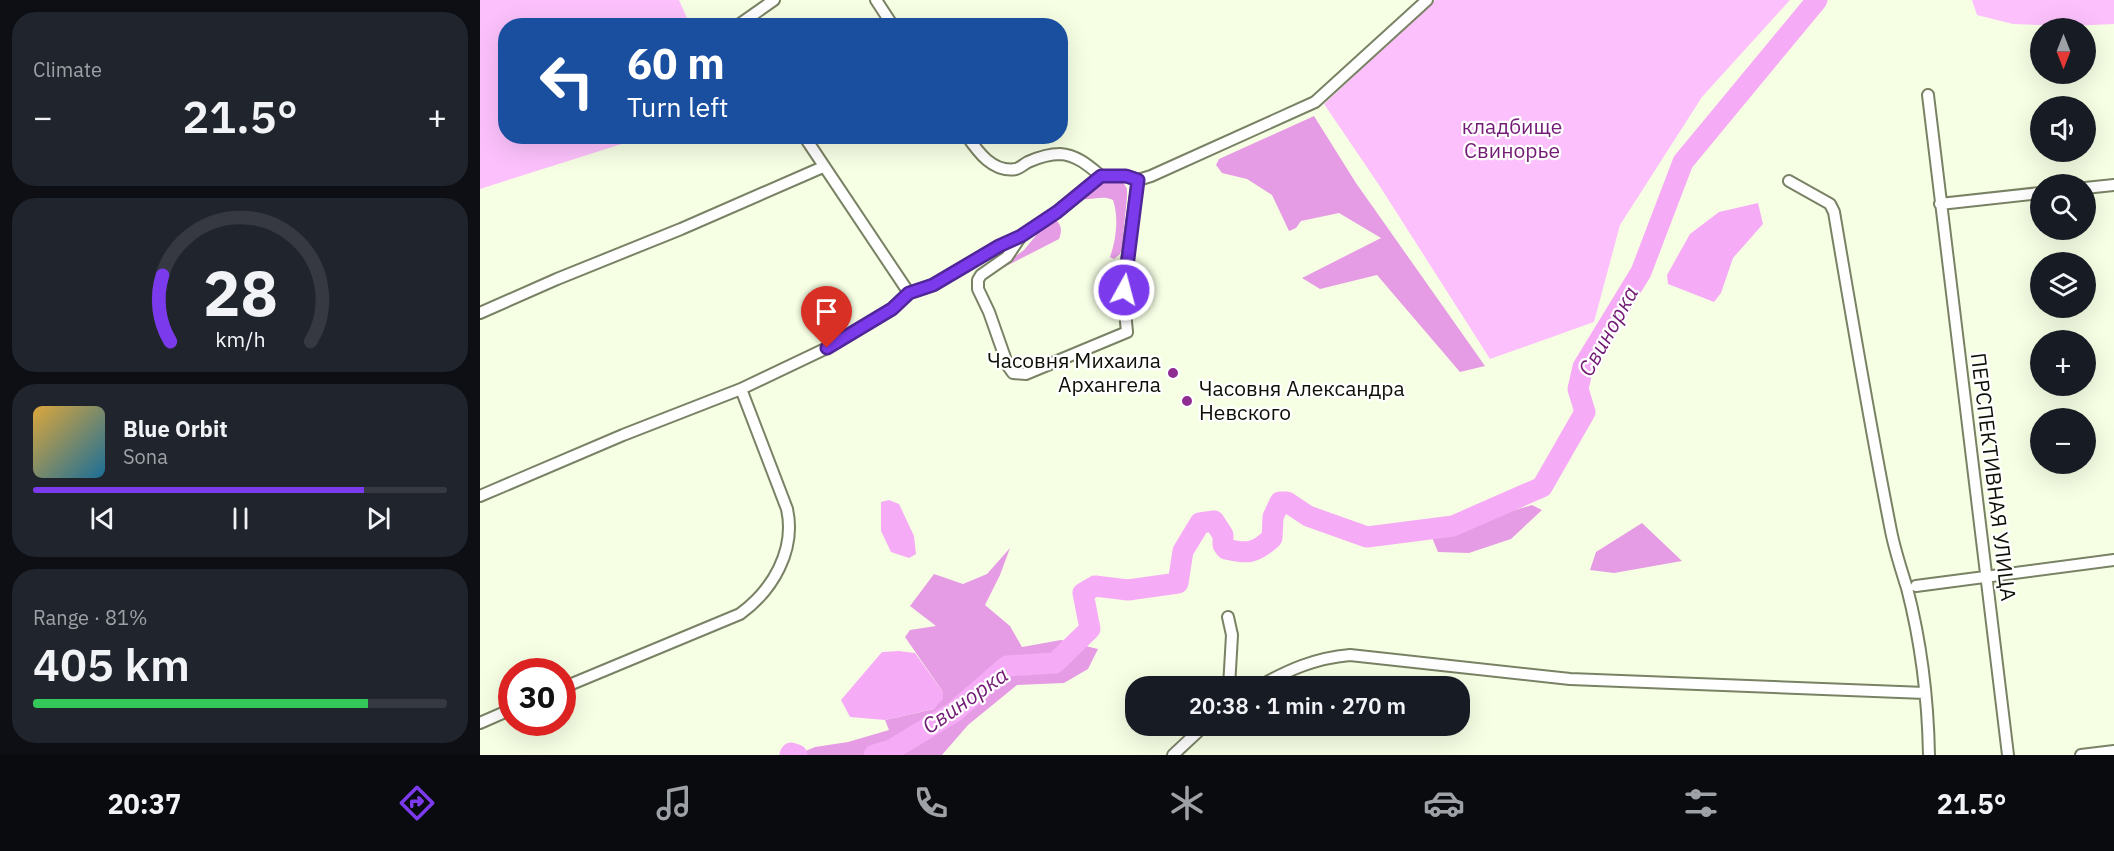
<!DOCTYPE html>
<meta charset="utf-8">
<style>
:root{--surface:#171b24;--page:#20242c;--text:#f1f3f6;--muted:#9ea1a6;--line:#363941;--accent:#7c3aed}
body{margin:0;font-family:"IBM Plex Sans",sans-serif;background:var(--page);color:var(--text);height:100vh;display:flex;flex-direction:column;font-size:22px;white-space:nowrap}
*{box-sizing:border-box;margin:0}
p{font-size:20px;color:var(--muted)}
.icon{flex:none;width:33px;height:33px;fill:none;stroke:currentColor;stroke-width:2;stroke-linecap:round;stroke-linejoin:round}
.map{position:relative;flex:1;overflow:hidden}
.side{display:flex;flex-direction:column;gap:12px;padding:12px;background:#0d0f14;width:480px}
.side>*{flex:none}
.hud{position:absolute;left:18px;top:18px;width:570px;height:126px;border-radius:24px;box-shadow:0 6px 24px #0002;background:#1a4fa0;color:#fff;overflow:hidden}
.needle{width:39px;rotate:180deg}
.fabs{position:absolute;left:1550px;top:18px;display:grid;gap:12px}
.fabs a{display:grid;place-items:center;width:66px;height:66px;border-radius:50%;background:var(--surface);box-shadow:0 6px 24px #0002;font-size:30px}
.speed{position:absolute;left:18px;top:658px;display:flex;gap:12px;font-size:30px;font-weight:700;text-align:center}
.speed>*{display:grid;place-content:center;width:78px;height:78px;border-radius:50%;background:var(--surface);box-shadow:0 6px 24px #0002;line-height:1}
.speed .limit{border:9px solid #d22;background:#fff;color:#111}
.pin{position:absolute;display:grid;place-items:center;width:51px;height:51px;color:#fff;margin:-62px -26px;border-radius:50% 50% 50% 0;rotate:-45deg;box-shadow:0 0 6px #0007}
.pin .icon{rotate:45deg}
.me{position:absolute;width:66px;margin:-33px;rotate:7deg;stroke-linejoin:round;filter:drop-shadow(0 0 4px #0008)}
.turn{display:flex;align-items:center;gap:21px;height:126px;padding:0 30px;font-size:27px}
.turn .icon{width:78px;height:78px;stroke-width:2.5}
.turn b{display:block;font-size:42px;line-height:51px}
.big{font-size:45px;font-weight:600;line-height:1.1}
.side .card{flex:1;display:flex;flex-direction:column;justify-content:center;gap:9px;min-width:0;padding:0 21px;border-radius:24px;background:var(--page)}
.side .dial{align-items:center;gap:0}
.dial svg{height:156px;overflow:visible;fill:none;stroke:var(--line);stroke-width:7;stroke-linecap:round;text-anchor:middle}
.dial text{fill:var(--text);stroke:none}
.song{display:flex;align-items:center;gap:18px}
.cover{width:72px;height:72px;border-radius:9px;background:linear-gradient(135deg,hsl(40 70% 55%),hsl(200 70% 35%))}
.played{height:6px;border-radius:3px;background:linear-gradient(90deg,var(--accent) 80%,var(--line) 80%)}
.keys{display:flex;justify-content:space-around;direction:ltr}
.heat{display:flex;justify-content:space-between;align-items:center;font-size:33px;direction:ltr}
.charge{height:9px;border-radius:4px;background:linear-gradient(90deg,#34c759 81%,var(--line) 0)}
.trip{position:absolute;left:645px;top:676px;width:345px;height:60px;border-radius:24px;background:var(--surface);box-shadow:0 6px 24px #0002;font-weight:600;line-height:60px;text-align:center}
.menu{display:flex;height:96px;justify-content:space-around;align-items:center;background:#090b0e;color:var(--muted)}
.menu .icon{width:42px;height:42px}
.menu .on{color:var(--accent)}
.menu b{font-size:27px;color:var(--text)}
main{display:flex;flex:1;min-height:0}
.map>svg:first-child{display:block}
.green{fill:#fcc1fc}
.forest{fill:#e59ce5}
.water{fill:#f6abf6}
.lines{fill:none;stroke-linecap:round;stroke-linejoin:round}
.river{stroke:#f6abf6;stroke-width:21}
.minor-casing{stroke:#798264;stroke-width:14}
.minor{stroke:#fff;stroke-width:10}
.route-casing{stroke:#51269a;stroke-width:15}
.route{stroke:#7c3aed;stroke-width:10}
.poi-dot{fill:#902d93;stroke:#fff;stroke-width:2}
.labels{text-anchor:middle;stroke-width:4.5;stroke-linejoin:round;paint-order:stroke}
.park-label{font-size:21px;fill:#731c75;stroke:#fff}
.poi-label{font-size:21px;fill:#0d1005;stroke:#fff;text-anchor:end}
.street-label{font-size:21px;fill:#0d1005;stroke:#fff}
.water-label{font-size:22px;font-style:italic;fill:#711b74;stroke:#fff}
</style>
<main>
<section class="side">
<div class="card"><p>Climate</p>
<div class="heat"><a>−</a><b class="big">21.5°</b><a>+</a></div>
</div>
<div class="card dial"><svg viewBox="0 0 100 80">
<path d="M14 69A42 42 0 1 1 86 69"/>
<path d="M14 69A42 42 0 0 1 10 35" stroke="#7c3aed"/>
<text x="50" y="56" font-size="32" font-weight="700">28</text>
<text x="50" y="72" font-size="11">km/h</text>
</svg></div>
<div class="card">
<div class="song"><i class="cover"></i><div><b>Blue Orbit</b><p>Sona</p></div></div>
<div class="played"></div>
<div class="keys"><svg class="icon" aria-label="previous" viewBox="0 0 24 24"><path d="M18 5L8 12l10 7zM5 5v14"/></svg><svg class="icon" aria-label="pause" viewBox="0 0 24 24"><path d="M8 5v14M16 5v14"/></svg><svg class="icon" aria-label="next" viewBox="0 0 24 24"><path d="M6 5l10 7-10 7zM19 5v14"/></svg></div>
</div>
<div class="card"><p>Range · 81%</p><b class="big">405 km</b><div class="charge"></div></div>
</section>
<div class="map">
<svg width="1634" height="755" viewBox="0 0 1634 755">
<rect width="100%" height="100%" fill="#f6ffe4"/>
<path class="green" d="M 0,0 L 199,0 L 210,25 L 26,26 L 26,136 L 164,137 L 0,189 Z
M 955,0 L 1310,0 L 1222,97 L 1140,225 L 1114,322 L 1010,359 L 899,185 L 844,104 Z
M 1492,0 L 1634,0 L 1634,24 L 1590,26 L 1533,24 L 1497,15 Z"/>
<path class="forest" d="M 834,116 L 876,183 L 1005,366 L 980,372 L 897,275 L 840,289 L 822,278 L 901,238 L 859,213 L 821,221 L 816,228 L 809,231 L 792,195 L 767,179 L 742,173 L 736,165 L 739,159 Z
M 627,180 L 642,180 L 647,189 L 647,197 L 642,248 L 640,254 L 634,259 L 630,257 C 636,240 639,218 633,200 C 621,194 607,203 596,197 Z
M 576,220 C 582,226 582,231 579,239 L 509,275 L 544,250 L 567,222 Z
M 1052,505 L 1062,510 L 1031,539 L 989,553 L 958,552 L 951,535 Z
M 1162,523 L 1202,561 L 1134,573 L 1110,570 L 1116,552 Z
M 530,548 L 520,575 L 505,605 L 530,626 L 542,647 L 581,640 L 618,649 L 608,669 L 584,683 L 537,685 L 488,725 L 462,755 L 316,755 L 335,747 L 368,742 L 409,730 L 405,720 L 454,709 L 463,692 L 425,637 L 430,630 L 456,626 L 430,606 L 454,574 L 483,584 L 507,574 Z"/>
<path class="water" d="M 1278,203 L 1283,224 L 1253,258 L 1241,293 L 1234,302 L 1188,284 L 1187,275 L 1210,234 L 1239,212 Z
M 409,500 L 419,504 L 434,536 L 436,554 L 429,558 L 411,552 L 401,531 L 401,502 Z
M 419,651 L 435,653 L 463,692 L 463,699 L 454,709 L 405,720 L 370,717 L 361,700 L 402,652 Z"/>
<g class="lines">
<path class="river" d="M 310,755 L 311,753 L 317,755
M 394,755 L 411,750 L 474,712 L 527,666 L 575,663 L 610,629 L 603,593 L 615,586 L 648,590 L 698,583 L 703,551 L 720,523 L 734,521 L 743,535 L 743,545 L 746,549 C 767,554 775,554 792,538 L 793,517 L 800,502 L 807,502 L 828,516 L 887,537 L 973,526 L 1062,487 L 1105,412 L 1098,389 L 1103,367 L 1161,272 L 1203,162 L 1337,0"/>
<g class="minor-casing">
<path id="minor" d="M 396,0 L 413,26
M 257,26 L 294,0
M 1448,95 L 1528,755
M 324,136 L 429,293
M 487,136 C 498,152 513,173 536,169 C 540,168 544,164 548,162 C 557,158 570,154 580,154 C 597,155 609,166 621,176
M 658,180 L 643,290 L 647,332 L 546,374 L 533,373 L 528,366 L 509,312 L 498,289 L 498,280 L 501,275 L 527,257 L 541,236 L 577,212 L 621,176 L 646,176 L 658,180 L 671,176 L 835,102 L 947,0
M 1309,181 L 1350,204 L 1354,212 C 1372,319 1390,425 1411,531 C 1415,551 1421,569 1427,588 C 1441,642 1448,700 1449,755
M 1605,188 L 1634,185
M 1460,204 L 1560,193
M 0,313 L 77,279 L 201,229 L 343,167
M 0,496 L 143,435 L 261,389 L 347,348 L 412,309 L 429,293 L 453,285 L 519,246 L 538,238
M 1436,586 L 1634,560
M 748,617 L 752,635 L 749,687
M 778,687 C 808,670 835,658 870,655 L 1090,679 L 1445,693
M 82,688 L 260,614 C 293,590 316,550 307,509 L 261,389
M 0,723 L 32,709
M 693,755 L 724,726
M 1601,755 L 1634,751"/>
</g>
<use href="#minor" class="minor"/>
</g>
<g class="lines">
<g class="route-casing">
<path id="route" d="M 347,348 L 412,309 L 429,293 L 453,285 L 519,246 L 541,236 L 577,212 L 621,176 L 646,176 L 658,180 L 644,290"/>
</g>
<use href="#route" class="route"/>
</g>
<g class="poi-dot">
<circle cx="693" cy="373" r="6"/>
<circle cx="707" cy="401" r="6"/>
</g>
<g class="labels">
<g class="park-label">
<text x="1032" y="134">кладбище<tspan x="1032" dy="24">Свинорье</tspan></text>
</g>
<g class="poi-label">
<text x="681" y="368">Часовня Михаила<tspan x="681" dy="24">Архангела</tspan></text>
<text x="719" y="396" text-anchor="start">Часовня Александра<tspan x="719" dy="24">Невского</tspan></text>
</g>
<g class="street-label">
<text transform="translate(1513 477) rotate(83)" y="7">ПЕРСПЕКТИВНАЯ УЛИЦА</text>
</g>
<g class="water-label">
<text transform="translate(1128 331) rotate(-61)" y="8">Свинорка</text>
<text transform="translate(485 700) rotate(-35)" y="8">Свинорка</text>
</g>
</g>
</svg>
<div class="fabs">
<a><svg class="needle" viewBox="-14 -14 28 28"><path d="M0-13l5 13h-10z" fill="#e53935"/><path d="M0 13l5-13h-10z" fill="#9ea1a6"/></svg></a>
<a><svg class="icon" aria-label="sound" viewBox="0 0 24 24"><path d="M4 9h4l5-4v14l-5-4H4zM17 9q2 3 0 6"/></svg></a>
<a><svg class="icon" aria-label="search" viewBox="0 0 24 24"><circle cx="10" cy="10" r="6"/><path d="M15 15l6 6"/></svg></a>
<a><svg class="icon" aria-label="layers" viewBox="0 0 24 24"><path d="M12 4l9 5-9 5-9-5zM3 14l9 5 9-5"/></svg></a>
<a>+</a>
<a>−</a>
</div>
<div class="speed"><div class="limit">30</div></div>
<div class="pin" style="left:347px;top:348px;background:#d93025"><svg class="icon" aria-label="arrive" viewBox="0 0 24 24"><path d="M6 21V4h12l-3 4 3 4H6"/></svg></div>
<svg class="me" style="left:644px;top:290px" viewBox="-20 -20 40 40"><circle r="17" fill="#7c3aed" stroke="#fff" stroke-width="3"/><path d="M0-11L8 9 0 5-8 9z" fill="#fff"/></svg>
<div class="trip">20:38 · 1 min · 270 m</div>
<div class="hud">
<div class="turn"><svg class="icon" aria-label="left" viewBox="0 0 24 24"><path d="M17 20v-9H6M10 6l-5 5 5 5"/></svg><div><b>60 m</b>Turn left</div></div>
</div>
</div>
</main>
<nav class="menu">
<b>20:37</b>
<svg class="icon on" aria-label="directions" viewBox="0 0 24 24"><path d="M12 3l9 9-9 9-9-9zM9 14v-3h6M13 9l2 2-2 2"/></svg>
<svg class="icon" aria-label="music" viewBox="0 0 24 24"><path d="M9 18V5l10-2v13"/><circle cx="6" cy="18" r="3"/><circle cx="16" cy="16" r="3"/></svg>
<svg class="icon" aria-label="phone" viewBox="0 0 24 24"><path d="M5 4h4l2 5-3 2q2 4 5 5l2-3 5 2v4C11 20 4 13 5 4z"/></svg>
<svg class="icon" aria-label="climate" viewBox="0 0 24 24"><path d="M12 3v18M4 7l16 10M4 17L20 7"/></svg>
<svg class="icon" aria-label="car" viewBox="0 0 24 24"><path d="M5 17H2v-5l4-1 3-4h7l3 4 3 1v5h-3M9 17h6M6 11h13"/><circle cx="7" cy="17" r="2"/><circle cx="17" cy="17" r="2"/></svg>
<svg class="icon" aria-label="filters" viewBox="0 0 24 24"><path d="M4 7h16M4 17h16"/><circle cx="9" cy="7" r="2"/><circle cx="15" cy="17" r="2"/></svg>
<b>21.5°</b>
</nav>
